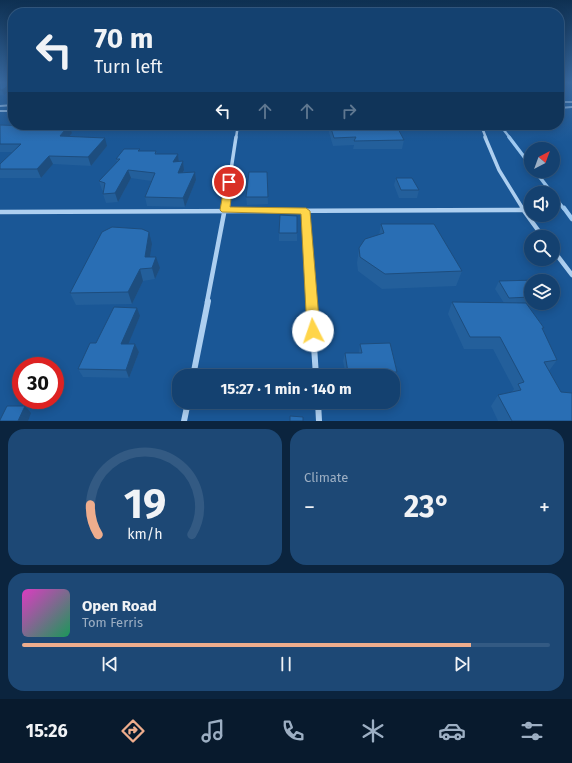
<!DOCTYPE html>
<meta charset="utf-8">
<style>
:root{--surface:#144170;--page:#1d4875;--text:#f1f3f6;--muted:#9dafc3;--line:#335a83;--accent:#eead8d}
body{margin:0;font-family:"Fira Sans",sans-serif;background:var(--page);color:var(--text);height:100vh;display:flex;flex-direction:column;font-size:15px;white-space:nowrap}
*{box-sizing:border-box;margin:0}
p{font-size:13px;color:var(--muted)}
.icon{flex:none;width:22px;height:22px;fill:none;stroke:currentColor;stroke-width:2;stroke-linecap:round;stroke-linejoin:round}
.map{position:relative;height:421px;overflow:hidden}
.side{display:flex;flex-direction:column;gap:8px;padding:8px;background:#0b243e;flex:1}
.side>*{flex:none}
.banner{position:absolute;left:8px;top:8px;width:556px;height:122px;border-radius:16px;box-shadow:0 2px 10px #0003,0 0 0 1px var(--line);background:#144170;color:var(--text);overflow:hidden}
.needle{width:26px;rotate:41deg}
.buttons{position:absolute;left:524px;top:142px;display:grid;gap:8px}
.buttons a{display:grid;place-items:center;width:36px;height:36px;border-radius:50%;background:var(--surface);box-shadow:0 2px 10px #0003,0 0 0 1px var(--line);font-size:20px}
.speed{position:absolute;left:12px;top:357px;display:flex;gap:8px;font-size:20px;font-weight:700;text-align:center}
.speed>*{display:grid;place-content:center;width:52px;height:52px;border-radius:50%;background:var(--surface);box-shadow:0 2px 10px #0003,0 0 0 1px var(--line);line-height:1}
.speed .limit{border:6px solid #d22;background:#fff;color:#111}
.pin{position:absolute;display:grid;place-items:center;width:34px;height:34px;color:#fff;margin:-17px;border:2px solid #fff;border-radius:50%;box-shadow:0 1px 4px #0007}
.me{position:absolute;width:44px;margin:-22px;rotate:356deg;stroke-linejoin:round;filter:drop-shadow(0 0 3px #0008)}
.turn{display:flex;align-items:center;gap:14px;height:84px;padding:0 20px;font-size:18px}
.turn .icon{width:52px;height:52px;stroke-width:2.5}
.turn b{display:block;font-size:28px;line-height:34px}
.lanes{display:flex;align-items:center;height:38px;padding:0 20px;background:#0003;justify-content:center;gap:20px;direction:ltr}
.lanes .off{opacity:.35}
.big{font-size:30px;font-weight:700;line-height:1.1}
.side .widget{flex:1;display:flex;flex-direction:column;justify-content:center;gap:6px;min-width:0;padding:0 14px;border-radius:16px;background:var(--page)}
.side .dial{align-items:center;gap:0}
.dial svg{height:104px;overflow:visible;fill:none;stroke:var(--line);stroke-width:7;stroke-linecap:round;text-anchor:middle}
.dial text{fill:var(--text);stroke:none}
.song{display:flex;align-items:center;gap:12px}
.cover{width:48px;height:48px;border-radius:6px;background:linear-gradient(135deg,hsl(310 70% 55%),hsl(150 70% 35%))}
.played{height:4px;border-radius:2px;background:linear-gradient(90deg,var(--accent) 85%,var(--line) 85%)}
.keys{display:flex;justify-content:space-around;direction:ltr}
.heat{display:flex;justify-content:space-between;align-items:center;font-size:22px;direction:ltr}
.side .tiles{flex:1;display:grid;gap:8px;grid-template-columns:1fr 1fr}
.widget:last-child{grid-column:span 2}
.trip{position:absolute;left:172px;top:369px;width:228px;height:40px;border-radius:16px;background:var(--surface);box-shadow:0 2px 10px #0003,0 0 0 1px var(--line);font-weight:700;line-height:40px;text-align:center}
.dock{display:flex;height:64px;justify-content:space-around;align-items:center;background:#081a2d;color:var(--muted)}
.dock .icon{width:28px;height:28px}
.dock .on{color:var(--accent)}
.dock b{font-size:18px;color:var(--text)}
.map>svg:first-child{display:block}
.lines{fill:none;stroke-linecap:round;stroke-linejoin:round}
.stream-far2{stroke:#9fcaf2;stroke-width:2.5}
.stream-far1{stroke:#9fcaf2;stroke-width:3.5}
.stream{stroke:#9fcaf2;stroke-width:4.5}
.minor-far3{stroke:#adcff0;stroke-width:2.5}
.minor-far2{stroke:#adcff0;stroke-width:3.5}
.minor-far1{stroke:#adcff0;stroke-width:4.5}
.minor{stroke:#adcff0;stroke-width:6}
.tertiary{fill:#adcff0;fill-rule:evenodd}
.wall{fill:#235f9b}
.shaded-wall{fill:#1d4d7e}
.building{fill:#296eb4;stroke:#1d4d7e}
.route{fill:#ffd54a;stroke:#a68a30}
</style>
<div class="map">
<svg width="572" height="421" viewBox="0 0 572 421">
<rect width="100%" height="100%" fill="#1a5796"/>
<g class="lines">
<path class="stream-far2" d="M 500,125 L 510,138"/>
<path class="stream-far1" d="M 509,137 L 531,166
M 535,171 L 552,193
M 553,195 L 564,209"/>
<path class="stream" d="M 564,208 L 572,219"/>
<path class="minor-far3" d="M 481,125 L 486,138
M 236,138 L 238,125"/>
<path class="minor-far2" d="M 485,137 L 499,170 L 523,209
M 225,209 L 236,137"/>
<path class="minor-far1" d="M 522,208 L 543,237
M 306,211 L 311,302
M 0,212 L 522,210
M 553,250 L 572,275
M 207,302 L 225,208"/>
<path class="minor" d="M 311,301 L 316,376
M 193,376 L 208,301
M 318,402 L 319,421
M 184,421 L 188,402"/>
<path class="tertiary" d="M 559,101 L 572,101 L 572,103 L 559,103 Z
M 13,104 L 13,106 L 0,107 L 0,105 Z
M 572,106 L 572,108 L 559,109 L 559,107 Z
M 0,110 L 13,110 L 13,112 L 0,112 Z"/>
</g>
<path class="wall" d="M 0,83 L 4,95 L 0,95 Z
M 0,125 L 28,126 L 69,125 L 72,133 L 69,136 L 107,146 L 91,166 L 53,164 L 41,178 L 0,178 L 0,164 L 12,152 L 0,152 Z
M 161,125 L 157,131 L 122,130 L 121,126 Z
M 330,125 L 396,125 L 404,140 L 402,149 L 353,149 L 354,145 L 333,146 L 329,132 Z
M 140,151 L 156,151 L 157,154 L 178,154 L 179,162 L 183,161 L 184,170 L 184,172 L 195,172 L 196,180 L 185,207 L 147,206 L 145,197 L 151,181 L 131,178 L 118,202 L 106,203 L 103,194 L 104,191 L 102,190 L 99,181 L 117,162 L 116,159 Z
M 267,172 L 268,204 L 247,205 L 246,197 Z
M 396,178 L 419,190 L 417,198 L 399,198 L 394,185 Z
M 297,216 L 297,241 L 279,241 L 279,233 Z
M 381,224 L 462,271 L 456,286 L 382,289 L 358,271 L 357,263 L 359,248 L 379,235 Z
M 152,244 L 150,257 L 160,268 L 155,279 L 143,281 L 132,304 L 76,305 L 70,293 Z
M 499,281 L 531,281 L 531,303 L 546,303 L 545,305 L 528,305 L 544,328 L 543,331 L 557,360 L 549,371 L 572,421 L 498,421 L 491,406 L 498,395 L 512,392 L 514,389 L 493,349 L 464,349 L 448,314 L 452,302 L 504,303 L 495,289 Z
M 140,316 L 128,344 L 135,344 L 139,352 L 129,378 L 83,377 L 78,369 L 96,343 Z
M 360,344 L 397,372 L 395,380 L 393,380 L 393,376 L 346,376 L 343,361 L 345,353 L 359,353 Z"/>
<path class="shaded-wall" d="M 12,83 L 13,83 L 13,88 L 4,95 L 2,90 Z
M 69,125 L 72,133 L 63,144 L 60,136 Z
M 157,125 L 161,125 L 157,131 L 156,126 Z
M 105,138 L 107,146 L 91,166 L 88,157 Z
M 178,154 L 179,163 L 173,162 Z
M 49,156 L 53,164 L 41,178 L 37,169 Z
M 183,161 L 184,170 L 180,181 L 178,173 Z
M 128,170 L 131,178 L 118,202 L 115,193 Z
M 195,172 L 196,180 L 185,207 L 183,198 Z
M 149,232 L 152,244 L 148,269 L 145,257 Z
M 156,257 L 160,268 L 155,279 L 152,268 Z
M 140,269 L 143,281 L 132,304 L 128,292 Z
M 137,308 L 140,316 L 125,352 L 121,344 Z
M 135,344 L 139,352 L 129,378 L 126,370 Z
M 25,406 L 31,413 L 28,421 L 18,421 Z"/>
<path class="building" d="M 0,83 L 12,83 L 2,90 L 0,90 Z
M 0,125 L 28,126 L 29,125 L 69,125 L 60,136 L 105,138 L 88,157 L 49,156 L 37,169 L 0,169 L 0,164 L 21,144 L 0,144 Z
M 121,125 L 157,125 L 156,126 L 121,126 Z
M 330,125 L 396,125 L 404,140 L 354,141 L 356,137 L 334,138 Z
M 124,149 L 140,149 L 138,151 L 156,151 L 155,154 L 178,154 L 173,162 L 183,161 L 178,173 L 195,172 L 183,198 L 145,197 L 155,173 L 128,170 L 115,193 L 103,194 L 105,183 L 99,181 L 120,159 L 116,159 Z
M 249,172 L 267,172 L 268,197 L 246,197 Z
M 396,178 L 412,178 L 419,190 L 401,190 Z
M 280,215 L 297,216 L 297,233 L 279,233 Z
M 381,224 L 434,224 L 462,271 L 385,274 L 360,257 L 359,248 L 365,239 L 384,233 Z
M 112,227 L 142,229 L 149,232 L 145,257 L 156,257 L 152,268 L 140,269 L 128,292 L 70,293 L 102,232 Z
M 537,280 L 538,281 L 531,281 L 531,297 L 509,298 L 499,281 Z
M 452,302 L 526,303 L 544,328 L 542,328 L 557,360 L 544,362 L 561,392 L 572,393 L 572,421 L 512,421 L 498,395 L 521,390 L 518,384 L 524,382 L 500,337 L 470,337 Z
M 114,307 L 137,308 L 121,344 L 135,344 L 126,370 L 78,369 L 90,343 L 96,343 Z
M 390,343 L 397,372 L 348,373 L 345,353 L 362,353 L 360,344 Z
M 291,375 L 302,376 L 291,376 Z
M 7,406 L 25,406 L 18,421 L 0,421 L 0,420 Z
M 290,416 L 303,417 L 303,421 L 290,421 Z"/>
<linearGradient id="sky" x2="0" y2="1"><stop stop-color="#0e3052"/><stop offset="0.58" stop-color="#3869a0"/><stop offset="1" stop-color="#3869a0" stop-opacity="0"/></linearGradient>
<rect width="572" height="142" fill="url(#sky)"/>
<path class="route" d="M 229,179 L 233,182 L 230,207 L 306,208 L 310,211 L 320,331 L 318,335 L 313,336 L 309,335 L 307,331 L 301,214 L 222,212 L 220,210 L 225,182 Z"/>
</svg>
<div class="buttons">
<a><svg class="needle" viewBox="-14 -14 28 28"><path d="M0-13l5 13h-10z" fill="#e53935"/><path d="M0 13l5-13h-10z" fill="#9dafc3"/></svg></a>
<a><svg class="icon" aria-label="sound" viewBox="0 0 24 24"><path d="M4 9h4l5-4v14l-5-4H4zM17 9q2 3 0 6"/></svg></a>
<a><svg class="icon" aria-label="search" viewBox="0 0 24 24"><circle cx="10" cy="10" r="6"/><path d="M15 15l6 6"/></svg></a>
<a><svg class="icon" aria-label="layers" viewBox="0 0 24 24"><path d="M12 4l9 5-9 5-9-5zM3 14l9 5 9-5"/></svg></a>
</div>
<div class="speed"><div class="limit">30</div></div>
<div class="pin" style="left:229px;top:182px;background:#d93025"><svg class="icon" aria-label="arrive" viewBox="0 0 24 24"><path d="M6 21V4h12l-3 4 3 4H6"/></svg></div>
<svg class="me" style="left:313px;top:331px" viewBox="-20 -20 40 40"><circle r="19" fill="#fff"/><path d="M0-13L10 11 0 6-10 11z" fill="#ffd54a"/></svg>
<div class="trip">15:27 · 1 min · 140 m</div>
<div class="banner">
<div class="turn"><svg class="icon" aria-label="left" viewBox="0 0 24 24"><path d="M17 20v-9H6M10 6l-5 5 5 5"/></svg><div><b>70 m</b>Turn left</div></div>
<div class="lanes"><svg class="icon" aria-label="left" viewBox="0 0 24 24"><path d="M17 20v-9H6M10 6l-5 5 5 5"/></svg><svg class="icon off" aria-label="ahead" viewBox="0 0 24 24"><path d="M12 20V5M6 11l6-6 6 6"/></svg><svg class="icon off" aria-label="ahead" viewBox="0 0 24 24"><path d="M12 20V5M6 11l6-6 6 6"/></svg><svg class="icon off" aria-label="right" viewBox="0 0 24 24"><path d="M7 20v-9h11M14 6l5 5-5 5"/></svg></div>
</div>
</div>
<section class="side">
<div class="tiles">
<div class="widget dial"><svg viewBox="0 0 100 80">
<path d="M14 69A42 42 0 1 1 86 69"/>
<path d="M14 69A42 42 0 0 1 8 46" stroke="#eead8d"/>
<text x="50" y="56" font-size="32" font-weight="700">19</text>
<text x="50" y="72" font-size="11">km/h</text>
</svg></div>
<div class="widget"><p>Climate</p>
<div class="heat"><a>−</a><b class="big">23°</b><a>+</a></div>
</div>
<div class="widget">
<div class="song"><i class="cover"></i><div><b>Open Road</b><p>Tom Ferris</p></div></div>
<div class="played"></div>
<div class="keys"><svg class="icon" aria-label="previous" viewBox="0 0 24 24"><path d="M18 5L8 12l10 7zM5 5v14"/></svg><svg class="icon" aria-label="pause" viewBox="0 0 24 24"><path d="M8 5v14M16 5v14"/></svg><svg class="icon" aria-label="next" viewBox="0 0 24 24"><path d="M6 5l10 7-10 7zM19 5v14"/></svg></div>
</div>
</div>
</section>
<nav class="dock">
<b>15:26</b>
<svg class="icon on" aria-label="directions" viewBox="0 0 24 24"><path d="M12 3l9 9-9 9-9-9zM9 14v-3h6M13 9l2 2-2 2"/></svg>
<svg class="icon" aria-label="music" viewBox="0 0 24 24"><path d="M9 18V5l10-2v13"/><circle cx="6" cy="18" r="3"/><circle cx="16" cy="16" r="3"/></svg>
<svg class="icon" aria-label="phone" viewBox="0 0 24 24"><path d="M5 4h4l2 5-3 2q2 4 5 5l2-3 5 2v4C11 20 4 13 5 4z"/></svg>
<svg class="icon" aria-label="climate" viewBox="0 0 24 24"><path d="M12 3v18M4 7l16 10M4 17L20 7"/></svg>
<svg class="icon" aria-label="car" viewBox="0 0 24 24"><path d="M5 17H2v-5l4-1 3-4h7l3 4 3 1v5h-3M9 17h6M6 11h13"/><circle cx="7" cy="17" r="2"/><circle cx="17" cy="17" r="2"/></svg>
<svg class="icon" aria-label="filters" viewBox="0 0 24 24"><path d="M4 7h16M4 17h16"/><circle cx="9" cy="7" r="2"/><circle cx="15" cy="17" r="2"/></svg>
</nav>
